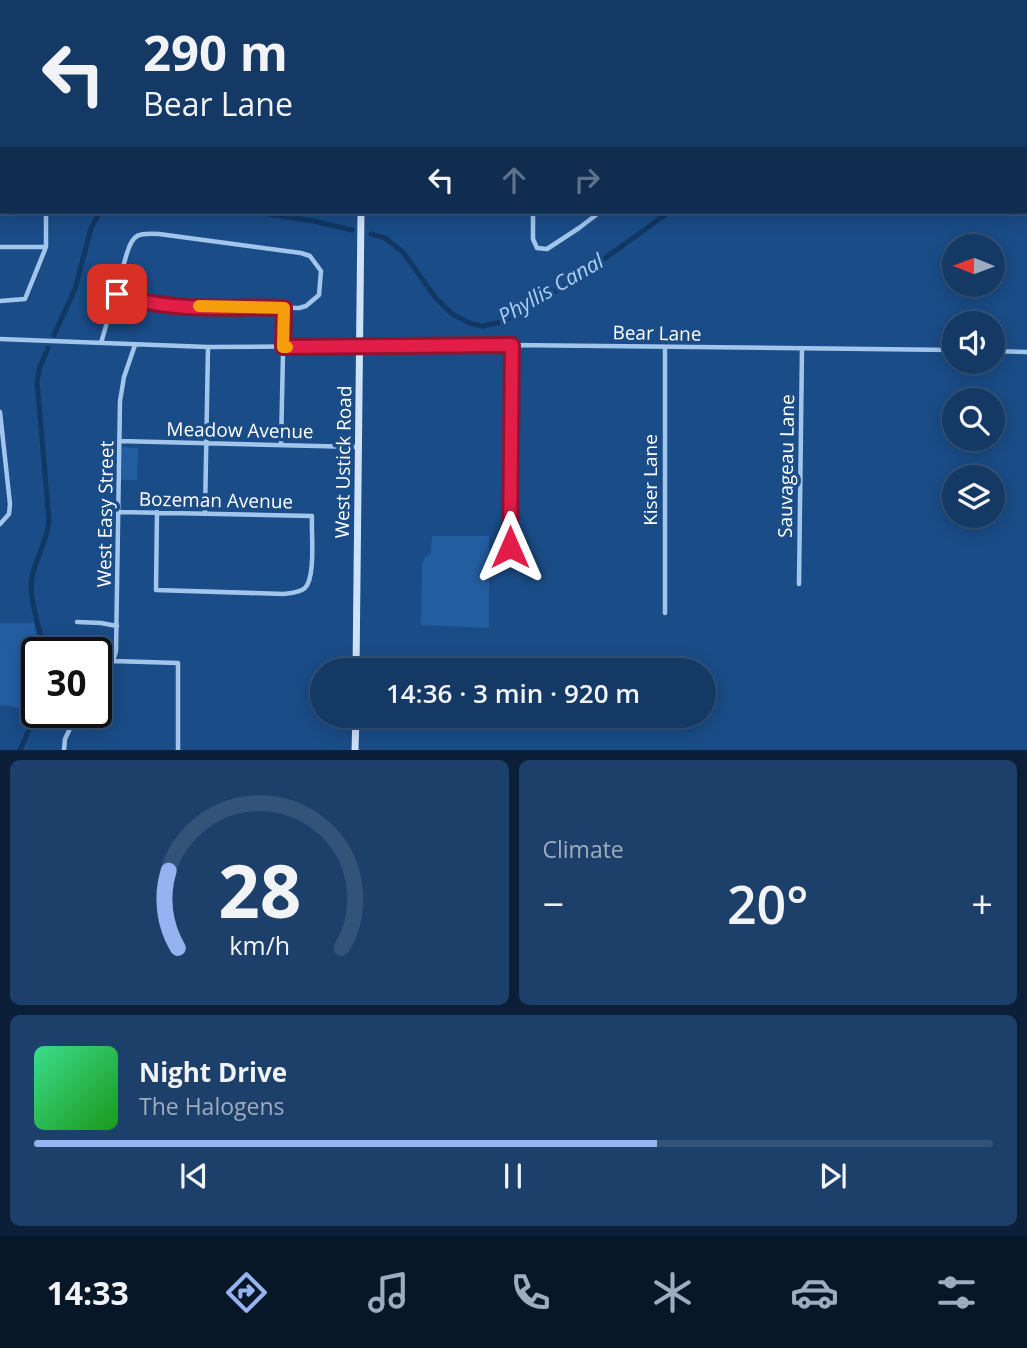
<!DOCTYPE html>
<meta charset="utf-8">
<style>
:root{--surface:#143965;--page:#1d406b;--text:#f1f3f6;--muted:#9dacbf;--line:#335379;--accent:#95b2f1}
body{margin:0;font-family:"Open Sans",sans-serif;background:var(--page);color:var(--text);height:100vh;display:flex;flex-direction:column;font-size:26px;white-space:nowrap}
*{box-sizing:border-box;margin:0}
p{font-size:23px;color:var(--muted)}
.icon{flex:none;width:38px;height:38px;fill:none;stroke:currentColor;stroke-width:2;stroke-linecap:round;stroke-linejoin:round}
.map{position:relative;height:750px;overflow:hidden}
.panel{display:flex;flex-direction:column;gap:10px;padding:10px;background:#0b1f38;flex:1}
.panel>*{flex:none}
.banner{position:absolute;left:0px;top:0px;width:1027px;height:214px;box-shadow:0 4px 18px #0003,0 0 0 2px var(--line);background:#143965;color:var(--text);overflow:hidden}
.needle{width:46px;rotate:271deg}
.fabs{position:absolute;left:942px;top:234px;display:grid;gap:14px}
.fabs a{display:grid;place-items:center;width:63px;height:63px;border-radius:50%;background:var(--surface);box-shadow:0 4px 18px #0003,0 0 0 2px var(--line);font-size:35px}
.speed{position:absolute;left:21px;top:637px;display:flex;gap:14px;font-size:35px;font-weight:700;text-align:center}
.speed>*{display:grid;place-content:center;width:91px;height:91px;border-radius:50%;background:var(--surface);box-shadow:0 4px 18px #0003,0 0 0 2px var(--line);line-height:1}
.speed .limit{border:4px solid #111;border-radius:10px;background:#fff;color:#111}
.pin{position:absolute;display:grid;place-items:center;width:60px;height:60px;color:#fff;margin:-30px;border-radius:14px;box-shadow:0 4px 10px #0006}
.me{position:absolute;width:77px;margin:-38px;rotate:0deg;stroke-linejoin:round;filter:drop-shadow(0 0 5px #0008)}
.turn{display:flex;align-items:center;gap:24px;height:147px;padding:0 28px;font-size:32px}
.turn .icon{width:91px;height:91px;stroke-width:2.5}
.turn b{display:block;font-size:49px;line-height:60px}
.lanes{display:flex;align-items:center;height:66px;padding:0 28px;background:#0003;justify-content:center;gap:35px;direction:ltr}
.lanes .off{opacity:.35}
.big{font-size:52px;font-weight:600;line-height:1.1}
.panel .tile{flex:1;display:flex;flex-direction:column;justify-content:center;gap:10px;min-width:0;padding:0 24px;border-radius:10px;background:var(--page)}
.panel .dial{align-items:center;gap:0}
.dial svg{height:182px;overflow:visible;fill:none;stroke:var(--line);stroke-width:7;stroke-linecap:round;text-anchor:middle}
.dial text{fill:var(--text);stroke:none}
.song{display:flex;align-items:center;gap:21px}
.cover{width:84px;height:84px;border-radius:10px;background:linear-gradient(135deg,hsl(150 70% 55%),hsl(120 70% 35%))}
.played{height:7px;border-radius:4px;background:linear-gradient(90deg,var(--accent) 65%,var(--line) 65%)}
.keys{display:flex;justify-content:space-around;direction:ltr}
.heat{display:flex;justify-content:space-between;align-items:center;font-size:38px;direction:ltr}
.panel .tiles{flex:1;display:grid;gap:10px;grid-template-columns:1fr 1fr}
.tile:last-child{grid-column:span 2}
.trip{position:absolute;left:310px;top:658px;width:406px;height:70px;border-radius:35px;background:var(--surface);box-shadow:0 4px 18px #0003,0 0 0 2px var(--line);font-weight:600;line-height:70px;text-align:center}
.menu{display:flex;height:112px;justify-content:space-around;align-items:center;background:#081728;color:var(--muted)}
.menu .icon{width:49px;height:49px}
.menu .selected{color:var(--accent)}
.menu b{font-size:32px;color:var(--text)}
.map>svg:first-child{display:block}
.green{fill:#235ea0}
.lines{fill:none;stroke-linecap:round;stroke-linejoin:round}
.canal{stroke:#113765;stroke-width:5}
.street{stroke:#a2c5ec;stroke-width:4.5}
.secondary{stroke:#cee2f9;stroke-width:7}
.route-casing{stroke:#92132f;stroke-width:18}
.route{stroke:#e11d48;stroke-width:12}
.slow{stroke:#f59e0b;stroke-width:12}
.labels{text-anchor:middle;stroke-width:7;stroke-linejoin:round;paint-order:stroke}
.street-label{font-size:19px;fill:#fff;stroke:#1a4c87}
.water-label{font-size:21px;font-style:italic;fill:#aecff4;stroke:#1a4c87}
</style>
<div class="map">
<svg width="1027" height="750" viewBox="0 0 1027 750">
<rect width="100%" height="100%" fill="#1a4c87"/>
<path class="green" d="M 122,447 L 138,448 L 137,480 L 121,480 Z
M 432,536 L 489,536 L 489,628 L 421,625 L 422,565 L 425,557 L 431,554 Z
M 0,623 L 34,623 L 39,653 L 37,653 L 37,688 L 30,709 L 0,705 Z"/>
<g class="lines">
<path class="canal" d="M 868,2 L 871,0
M 255,212 L 314,221 L 352,230
M 371,234 L 385,238 L 403,252 L 435,297 L 452,314 L 472,324 L 483,326 L 505,321 L 579,277 L 669,212
M 54,335 L 75,289 L 91,228 L 100,212
M 45,653 C 41,632 28,598 32,577 C 36,557 47,543 49,520 L 37,381 L 40,366 L 48,348
M 20,750 L 37,712"/>
<path class="street" d="M 666,0 L 666,2
M 48,2 L 48,0
M 167,2 L 167,0
M 536,2 L 536,0
M 800,2 L 803,0
M 1020,2 L 1020,0
M 1026,69 L 1027,69
M 0,141 L 2,141
M 0,194 L 2,194
M 533,212 L 533,239 L 537,248 L 547,249 L 579,228 L 600,212
M 0,247 L 46,247
M 0,301 L 25,299 L 46,247 L 46,212
M 0,339 L 208,347 L 511,345 L 954,350
M 101,343 L 127,253 C 133,233 139,233 159,234 L 301,253 L 310,256 L 321,271 L 319,295 L 306,306 L 299,308 L 163,305 L 134,300 L 117,294
M 992,351 L 1027,352
M 0,412 L 10,504 L 9,514 L 0,524
M 119,441 L 358,447
M 281,445 L 284,308
M 119,512 L 312,516 C 311,532 316,577 305,588 C 299,593 291,593 284,594 L 156,590 L 157,512
M 205,514 L 208,347
M 511,547 L 511,345
M 799,584 L 802,348
M 665,613 L 665,347
M 77,622 L 101,623 L 117,626
M 113,661 L 178,663 L 178,750
M 96,678 L 113,661 L 116,651 L 120,401 L 124,377 L 135,345
M 64,750 L 65,739 L 78,712"/>
<path class="secondary" d="M 363,2 L 363,0
M 0,53 L 2,53
M 356,670 L 361,212
M 355,750 L 356,716"/>
</g>
<g class="lines">
<g class="route-casing">
<path id="route" d="M 117,294 C 168,313 229,306 284,308 L 283,347 L 512,345 L 510,547"/>
</g>
<use href="#route" class="route"/>
<path class="slow" d="M 199,306 L 284,308 L 283,347 L 287,347"/>
</g>
<g class="labels">
<g class="street-label">
<text transform="translate(657 333) rotate(1)" y="7">Bear Lane</text>
<text transform="translate(240 430) rotate(1)" y="7">Meadow Avenue</text>
<text transform="translate(343 462) rotate(-89)" y="7">West Ustick Road</text>
<text transform="translate(786 466) rotate(-89)" y="7">Sauvageau Lane</text>
<text transform="translate(650 480) rotate(-90)" y="7">Kiser Lane</text>
<text transform="translate(216 500) rotate(1)" y="7">Bozeman Avenue</text>
<text transform="translate(105 514) rotate(-89)" y="7">West Easy Street</text>
</g>
<g class="water-label">
<text transform="translate(551 289) rotate(-30)" y="7">Phyllis Canal</text>
</g>
</g>
</svg>
<div class="fabs">
<a><svg class="needle" viewBox="-14 -14 28 28"><path d="M0-13l5 13h-10z" fill="#e53935"/><path d="M0 13l5-13h-10z" fill="#9dacbf"/></svg></a>
<a><svg class="icon" aria-label="sound" viewBox="0 0 24 24"><path d="M4 9h4l5-4v14l-5-4H4zM17 9q2 3 0 6"/></svg></a>
<a><svg class="icon" aria-label="search" viewBox="0 0 24 24"><circle cx="10" cy="10" r="6"/><path d="M15 15l6 6"/></svg></a>
<a><svg class="icon" aria-label="layers" viewBox="0 0 24 24"><path d="M12 4l9 5-9 5-9-5zM3 14l9 5 9-5"/></svg></a>
</div>
<div class="speed"><div class="limit">30</div></div>
<div class="pin" style="left:117px;top:294px;background:#d93025"><svg class="icon" aria-label="arrive" viewBox="0 0 24 24"><path d="M6 21V4h12l-3 4 3 4H6"/></svg></div>
<svg class="me" style="left:510px;top:547px" viewBox="-20 -20 40 40"><path d="M0-17L14 15 0 8-14 15z" fill="#e11d48" stroke="#fff" stroke-width="4"/></svg>
<div class="trip">14:36 · 3 min · 920 m</div>
<div class="banner">
<div class="turn"><svg class="icon" aria-label="left" viewBox="0 0 24 24"><path d="M17 20v-9H6M10 6l-5 5 5 5"/></svg><div><b>290 m</b>Bear Lane</div></div>
<div class="lanes"><svg class="icon" aria-label="left" viewBox="0 0 24 24"><path d="M17 20v-9H6M10 6l-5 5 5 5"/></svg><svg class="icon off" aria-label="ahead" viewBox="0 0 24 24"><path d="M12 20V5M6 11l6-6 6 6"/></svg><svg class="icon off" aria-label="right" viewBox="0 0 24 24"><path d="M7 20v-9h11M14 6l5 5-5 5"/></svg></div>
</div>
</div>
<section class="panel">
<div class="tiles">
<div class="tile dial"><svg viewBox="0 0 100 80">
<path d="M14 69A42 42 0 1 1 86 69"/>
<path d="M14 69A42 42 0 0 1 10 35" stroke="#95b2f1"/>
<text x="50" y="56" font-size="32" font-weight="700">28</text>
<text x="50" y="72" font-size="11">km/h</text>
</svg></div>
<div class="tile"><p>Climate</p>
<div class="heat"><a>−</a><b class="big">20°</b><a>+</a></div>
</div>
<div class="tile">
<div class="song"><i class="cover"></i><div><b>Night Drive</b><p>The Halogens</p></div></div>
<div class="played"></div>
<div class="keys"><svg class="icon" aria-label="previous" viewBox="0 0 24 24"><path d="M18 5L8 12l10 7zM5 5v14"/></svg><svg class="icon" aria-label="pause" viewBox="0 0 24 24"><path d="M8 5v14M16 5v14"/></svg><svg class="icon" aria-label="next" viewBox="0 0 24 24"><path d="M6 5l10 7-10 7zM19 5v14"/></svg></div>
</div>
</div>
</section>
<nav class="menu">
<b>14:33</b>
<svg class="icon selected" aria-label="directions" viewBox="0 0 24 24"><path d="M12 3l9 9-9 9-9-9zM9 14v-3h6M13 9l2 2-2 2"/></svg>
<svg class="icon" aria-label="music" viewBox="0 0 24 24"><path d="M9 18V5l10-2v13"/><circle cx="6" cy="18" r="3"/><circle cx="16" cy="16" r="3"/></svg>
<svg class="icon" aria-label="phone" viewBox="0 0 24 24"><path d="M5 4h4l2 5-3 2q2 4 5 5l2-3 5 2v4C11 20 4 13 5 4z"/></svg>
<svg class="icon" aria-label="climate" viewBox="0 0 24 24"><path d="M12 3v18M4 7l16 10M4 17L20 7"/></svg>
<svg class="icon" aria-label="car" viewBox="0 0 24 24"><path d="M5 17H2v-5l4-1 3-4h7l3 4 3 1v5h-3M9 17h6M6 11h13"/><circle cx="7" cy="17" r="2"/><circle cx="17" cy="17" r="2"/></svg>
<svg class="icon" aria-label="filters" viewBox="0 0 24 24"><path d="M4 7h16M4 17h16"/><circle cx="9" cy="7" r="2"/><circle cx="15" cy="17" r="2"/></svg>
</nav>
